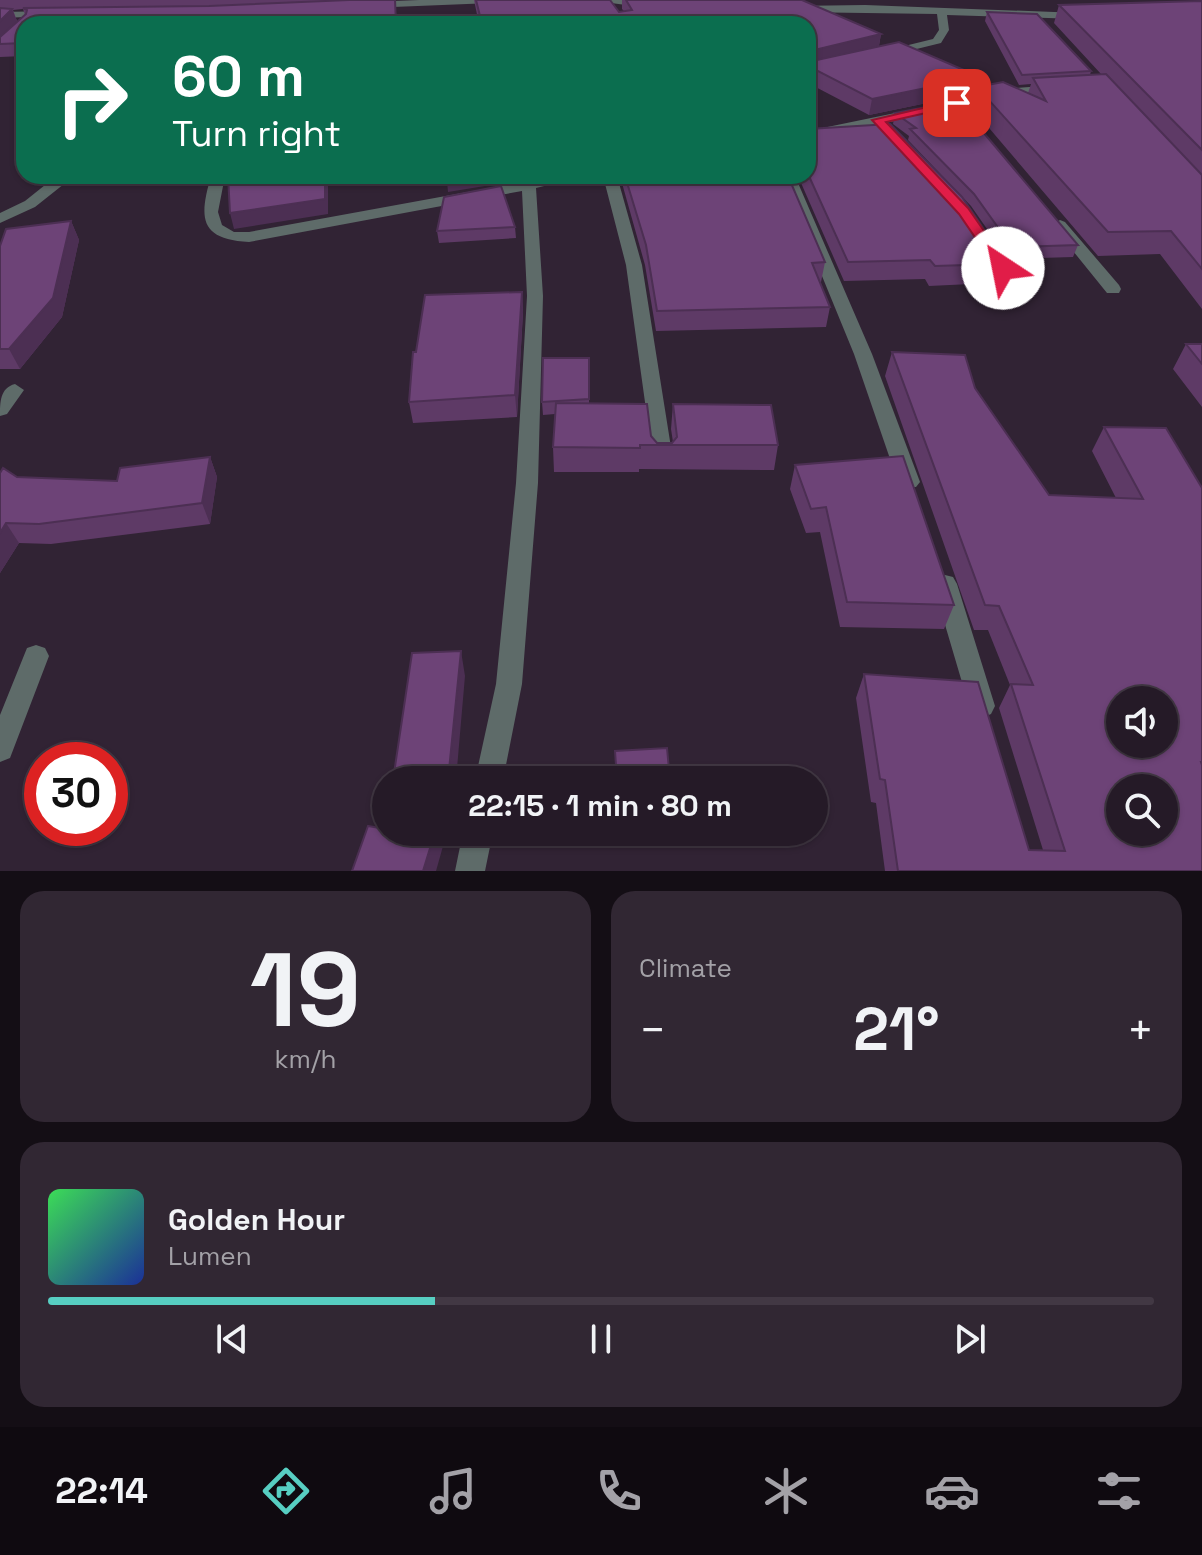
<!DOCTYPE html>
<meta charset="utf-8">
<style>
:root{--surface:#251a27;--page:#312733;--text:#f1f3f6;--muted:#a3a1a7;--line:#423844;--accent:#57cec2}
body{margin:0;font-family:"Space Grotesk",sans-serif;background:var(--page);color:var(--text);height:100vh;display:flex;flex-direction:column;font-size:30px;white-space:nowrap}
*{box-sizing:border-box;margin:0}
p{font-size:26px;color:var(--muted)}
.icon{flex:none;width:44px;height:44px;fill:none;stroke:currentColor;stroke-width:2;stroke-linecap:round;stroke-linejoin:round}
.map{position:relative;height:871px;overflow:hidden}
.drawer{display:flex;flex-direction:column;gap:20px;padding:20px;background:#140e15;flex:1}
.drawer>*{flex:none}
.banner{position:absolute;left:16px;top:16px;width:800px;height:168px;border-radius:24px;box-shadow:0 2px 6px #0004,0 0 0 2px var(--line);background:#0b6e4f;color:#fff;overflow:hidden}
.controls{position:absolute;left:1106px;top:686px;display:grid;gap:16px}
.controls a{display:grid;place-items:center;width:72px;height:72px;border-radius:50%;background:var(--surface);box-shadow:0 2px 6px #0004,0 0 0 2px var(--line);font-size:40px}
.speed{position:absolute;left:24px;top:742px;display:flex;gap:16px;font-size:40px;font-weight:700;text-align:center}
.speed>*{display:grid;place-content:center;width:104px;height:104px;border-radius:50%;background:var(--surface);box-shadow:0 2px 6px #0004,0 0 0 2px var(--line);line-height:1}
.speed .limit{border:12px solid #d22;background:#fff;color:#111}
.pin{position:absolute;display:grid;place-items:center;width:68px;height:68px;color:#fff;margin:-34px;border-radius:16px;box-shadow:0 4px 12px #0006}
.me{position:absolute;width:88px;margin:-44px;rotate:326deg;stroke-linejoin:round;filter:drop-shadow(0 0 6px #0008)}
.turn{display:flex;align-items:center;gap:28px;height:168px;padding:0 24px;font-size:36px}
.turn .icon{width:104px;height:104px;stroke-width:2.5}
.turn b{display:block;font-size:56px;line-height:68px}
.big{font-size:60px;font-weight:700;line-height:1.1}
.drawer .widget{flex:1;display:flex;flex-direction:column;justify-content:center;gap:12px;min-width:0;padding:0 28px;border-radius:24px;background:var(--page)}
.drawer .dial{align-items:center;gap:0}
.dial b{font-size:104px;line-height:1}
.song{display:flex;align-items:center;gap:24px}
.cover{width:96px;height:96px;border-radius:12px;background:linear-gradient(135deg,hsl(130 70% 55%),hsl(230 70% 35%))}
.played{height:8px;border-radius:4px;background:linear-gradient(90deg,var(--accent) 35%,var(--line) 35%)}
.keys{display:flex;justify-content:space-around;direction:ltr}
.heat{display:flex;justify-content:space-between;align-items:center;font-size:44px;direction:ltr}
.drawer .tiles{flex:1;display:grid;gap:20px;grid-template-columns:1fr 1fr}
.widget:last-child{grid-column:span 2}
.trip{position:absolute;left:372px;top:766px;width:456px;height:80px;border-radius:40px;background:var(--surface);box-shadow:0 2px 6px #0004,0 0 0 2px var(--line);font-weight:700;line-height:80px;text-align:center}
.dock{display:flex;height:128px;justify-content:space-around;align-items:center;background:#0f0a10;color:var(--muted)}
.dock .icon{width:56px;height:56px}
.dock .active{color:var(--accent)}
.dock b{font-size:36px;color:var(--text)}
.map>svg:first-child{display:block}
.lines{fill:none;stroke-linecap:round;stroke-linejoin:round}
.minor{fill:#5e6b69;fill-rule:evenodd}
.wall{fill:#5e3a66;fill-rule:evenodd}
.shaded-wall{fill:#4c2f53}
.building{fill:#6d4377;stroke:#4c2f53;stroke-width:2;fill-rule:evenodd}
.route{fill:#e11d48;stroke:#92132f;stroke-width:2}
</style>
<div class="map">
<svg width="1202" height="871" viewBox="0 0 1202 871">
<rect width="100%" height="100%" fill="#312334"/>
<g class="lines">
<path class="minor" d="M 419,0 L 497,0 L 492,3 L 368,8 L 363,5 L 368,2 Z
M 588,0 L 626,0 L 654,5 L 649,8 Z
M 865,5 L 1080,13 L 1085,16 L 1080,19 L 947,15 L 949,30 L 941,43 L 884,57 L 879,54 L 880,52 L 933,39 L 939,30 L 937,14 L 793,12 L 788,9 L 793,6 Z
M 56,11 L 57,13 L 52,16 L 0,18 L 0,12 Z
M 1056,85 L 1060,86 L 1060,92 L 1016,96 L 808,139 L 808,131 L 1016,88 Z
M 108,176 L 101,180 L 64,184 L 35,207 L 0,223 L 0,213 L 25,201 L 55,177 Z
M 211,176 L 225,176 L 218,212 L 222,225 L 234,232 L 249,232 L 555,176 L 585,176 L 536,188 L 543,296 L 538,483 L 522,684 L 503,780 L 475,780 L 496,684 L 516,483 L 527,296 L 522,191 L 249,242 C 199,239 199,218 211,176 Z
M 603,176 L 617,176 L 642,265 L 673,460 L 670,465 L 656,465 L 653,460 L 626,265 Z
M 781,176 L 795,176 L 872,354 L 920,482 L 916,487 L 902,487 L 898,482 L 854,354 Z
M 1060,220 L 1065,222 L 1119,285 L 1121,289 L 1119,293 L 1107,293 L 1052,225 Z
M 975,221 L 980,223 L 1026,290 L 1024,294 L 1018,295 L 1010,290 L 967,226 Z
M 15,384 L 24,390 L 7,414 L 0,416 C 0,402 0,388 15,384 Z
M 945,575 L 953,577 L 957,584 L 995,706 L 991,714 L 982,718 L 973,714 L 969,706 L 933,584 L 937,577 Z
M 36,645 L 45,648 L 49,656 L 10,758 L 0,762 L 0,715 L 27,648 Z
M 463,832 L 493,832 L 485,871 L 455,871 Z"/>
</g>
<path class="wall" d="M 0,0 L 395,0 L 397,24 L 24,24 L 24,56 L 0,57 ZM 23,9 L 25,15 L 9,29 L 17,21 L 13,10 Z
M 474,0 L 610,0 L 619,12 L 624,11 L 622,9 L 622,0 L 802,0 L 881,34 L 879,46 L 980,77 L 975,93 L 869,115 L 808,83 L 808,24 L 479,24 Z
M 1202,1 L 1202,309 L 1160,254 L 1098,256 L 972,108 L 977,87 L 1028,93 L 1031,84 L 1019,85 L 985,21 L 987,12 L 1091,71 L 1090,75 L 1101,74 L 1054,23 L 1059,5 Z
M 895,113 L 1078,245 L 1073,257 L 1008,259 L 971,206 L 908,140 L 909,136 L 893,124 Z
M 808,129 L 991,240 L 988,250 L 998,264 L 992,283 L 929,286 L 925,279 L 844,281 L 798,176 L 808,176 Z
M 620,176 L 788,176 L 825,262 L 821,282 L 820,282 L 830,307 L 826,327 L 656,331 L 645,265 Z
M 71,221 L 79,240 L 62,317 L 20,369 L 0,369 L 0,246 Z
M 515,227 L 516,238 L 439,243 L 437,231 Z
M 522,292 L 523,312 L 517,417 L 413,423 L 409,402 L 416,352 Z
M 1186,344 L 1202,344 L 1202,407 L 1173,369 Z
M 892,352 L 975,388 L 1049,495 L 1116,498 L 1092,451 L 1104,427 L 1202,488 L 1202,871 L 885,871 L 876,803 L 871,802 L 856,698 L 864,674 L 1029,850 L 1043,850 L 999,708 L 1010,685 L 988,630 L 974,630 L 885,376 Z
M 589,358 L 589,404 L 651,436 L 657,443 L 672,443 L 673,442 L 671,429 L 673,404 L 778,445 L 774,470 L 639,469 L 639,472 L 554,472 L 553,447 L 555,414 L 543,415 L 542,402 Z
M 210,457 L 217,477 L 210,524 L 51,544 L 19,543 L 0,573 L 0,473 L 17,477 L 117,481 Z
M 795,465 L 954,605 L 944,629 L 840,627 L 820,532 L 806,533 L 790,489 Z"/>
<path class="shaded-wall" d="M 12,9 L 17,21 L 0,39 L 0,21 Z
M 881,34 L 878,50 L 808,66 L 810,51 Z
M 980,77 L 975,93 L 869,115 L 872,99 Z
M 325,176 L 328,176 L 328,214 L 234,229 L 230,213 Z
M 476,176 L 496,176 L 497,184 L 448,192 L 447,181 Z
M 71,221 L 79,240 L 62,317 L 20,369 L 9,349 Z
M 522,292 L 523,312 L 517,417 L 515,395 Z
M 210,457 L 217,477 L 210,524 L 202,503 Z
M 6,523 L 19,543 L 0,573 L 0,533 Z
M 461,651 L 465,676 L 456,780 L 448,780 Z
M 435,832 L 447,832 L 436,871 L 423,871 Z"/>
<path class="building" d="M 349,0 L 395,0 L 396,24 L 24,24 L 24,43 L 0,44 L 0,37 L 26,14 L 27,10 L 23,8 L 209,6 Z
M 476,0 L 610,0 L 619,12 L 632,10 L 626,0 L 802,0 L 881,34 L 810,51 L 808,62 L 899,42 L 980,77 L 872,99 L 808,66 L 808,24 L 482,24 Z
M 1202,1 L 1202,150 L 1059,5 Z
M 0,8 L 12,9 L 0,21 Z
M 987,12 L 1037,14 L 1091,71 L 1022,75 Z
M 1106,74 L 1202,175 L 1202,269 L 1171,231 L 1108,232 L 977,87 L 1003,82 L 1046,101 L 1033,78 Z
M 957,101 L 1078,245 L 1012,247 L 974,194 L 910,129 L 916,128 L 895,113 Z
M 890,124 L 962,197 L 991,240 L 982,241 L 998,264 L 935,266 L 930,260 L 848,262 L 808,174 L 808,151 L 814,151 L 808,142 L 808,129 Z
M 228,176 L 325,176 L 325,199 L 230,213 Z
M 448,176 L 476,176 L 447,181 Z
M 625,176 L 788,176 L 825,262 L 812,263 L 830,307 L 657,311 L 646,245 Z
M 501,186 L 515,227 L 437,231 L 444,197 Z
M 71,221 L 53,298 L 9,349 L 0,349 L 0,246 L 6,229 Z
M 522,292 L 515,395 L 409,402 L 413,352 L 416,352 L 425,295 Z
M 1186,344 L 1202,344 L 1202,364 Z
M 892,352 L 965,355 L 975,388 L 1049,495 L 1143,499 L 1104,427 L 1166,428 L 1202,488 L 1202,762 L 1201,762 L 1202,765 L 1202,871 L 898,871 L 885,780 L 880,779 L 864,674 L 978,682 L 1029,850 L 1065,851 L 1011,684 L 1033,685 L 999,606 L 985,605 ZM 1120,700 L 1164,700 L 1164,744 L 1120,744 ZM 1120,788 L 1164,788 L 1164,832 L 1120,832 Z
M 543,358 L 589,358 L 589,399 L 542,402 Z
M 556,403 L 647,404 L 651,436 L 657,443 L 672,443 L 677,437 L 673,404 L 771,405 L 778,445 L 640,445 L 640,448 L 553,447 Z
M 903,456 L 954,605 L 847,602 L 826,507 L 811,509 L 795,465 Z
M 210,457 L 202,503 L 39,524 L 6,523 L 0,533 L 0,473 L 3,468 L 17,477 L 117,481 L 120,468 Z
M 461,651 L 448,780 L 393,780 L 412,653 Z
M 667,748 L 670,780 L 617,780 L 615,751 Z
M 368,826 L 386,829 L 386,827 L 386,832 L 435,832 L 423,871 L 352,871 Z"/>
<path class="route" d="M 957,100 L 963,103 L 961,105 L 886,122 L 968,208 L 1010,268 L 1008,271 L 998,271 L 959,214 L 872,120 Z"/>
</svg>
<div class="controls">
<a><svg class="icon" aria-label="sound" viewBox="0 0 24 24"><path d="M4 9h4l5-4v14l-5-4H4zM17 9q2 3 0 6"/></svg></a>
<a><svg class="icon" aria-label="search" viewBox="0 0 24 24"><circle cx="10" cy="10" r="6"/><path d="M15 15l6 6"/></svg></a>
</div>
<div class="speed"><div class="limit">30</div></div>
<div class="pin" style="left:957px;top:103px;background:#d93025"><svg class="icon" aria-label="arrive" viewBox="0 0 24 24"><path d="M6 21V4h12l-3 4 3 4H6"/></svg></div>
<svg class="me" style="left:1003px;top:268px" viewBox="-20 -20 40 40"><circle r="19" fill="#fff"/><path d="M0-13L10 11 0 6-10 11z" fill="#e11d48"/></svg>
<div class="trip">22:15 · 1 min · 80 m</div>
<div class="banner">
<div class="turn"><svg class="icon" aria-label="right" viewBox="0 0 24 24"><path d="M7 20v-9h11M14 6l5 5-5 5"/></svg><div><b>60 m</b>Turn right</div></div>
</div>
</div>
<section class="drawer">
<div class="tiles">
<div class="widget dial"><b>19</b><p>km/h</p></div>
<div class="widget"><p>Climate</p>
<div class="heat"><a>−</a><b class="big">21°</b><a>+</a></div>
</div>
<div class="widget">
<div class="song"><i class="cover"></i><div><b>Golden Hour</b><p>Lumen</p></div></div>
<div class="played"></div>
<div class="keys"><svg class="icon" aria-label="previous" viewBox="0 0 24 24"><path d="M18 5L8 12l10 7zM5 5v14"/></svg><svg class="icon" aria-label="pause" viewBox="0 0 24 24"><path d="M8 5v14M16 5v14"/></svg><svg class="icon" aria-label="next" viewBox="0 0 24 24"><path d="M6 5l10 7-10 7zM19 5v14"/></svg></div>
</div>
</div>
</section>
<nav class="dock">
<b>22:14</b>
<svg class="icon active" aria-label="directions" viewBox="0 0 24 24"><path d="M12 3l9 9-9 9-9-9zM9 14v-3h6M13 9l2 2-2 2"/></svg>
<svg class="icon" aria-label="music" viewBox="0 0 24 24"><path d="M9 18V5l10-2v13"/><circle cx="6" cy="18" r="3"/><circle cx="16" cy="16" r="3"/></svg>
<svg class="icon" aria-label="phone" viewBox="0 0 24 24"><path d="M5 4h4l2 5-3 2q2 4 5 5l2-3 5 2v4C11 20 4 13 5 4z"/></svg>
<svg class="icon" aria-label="climate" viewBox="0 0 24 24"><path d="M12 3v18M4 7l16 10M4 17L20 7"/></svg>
<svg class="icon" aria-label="car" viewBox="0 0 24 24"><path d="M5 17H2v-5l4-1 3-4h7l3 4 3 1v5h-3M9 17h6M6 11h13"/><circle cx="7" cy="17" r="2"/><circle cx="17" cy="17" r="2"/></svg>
<svg class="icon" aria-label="filters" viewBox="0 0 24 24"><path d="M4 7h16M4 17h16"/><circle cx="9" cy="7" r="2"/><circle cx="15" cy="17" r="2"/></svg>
</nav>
